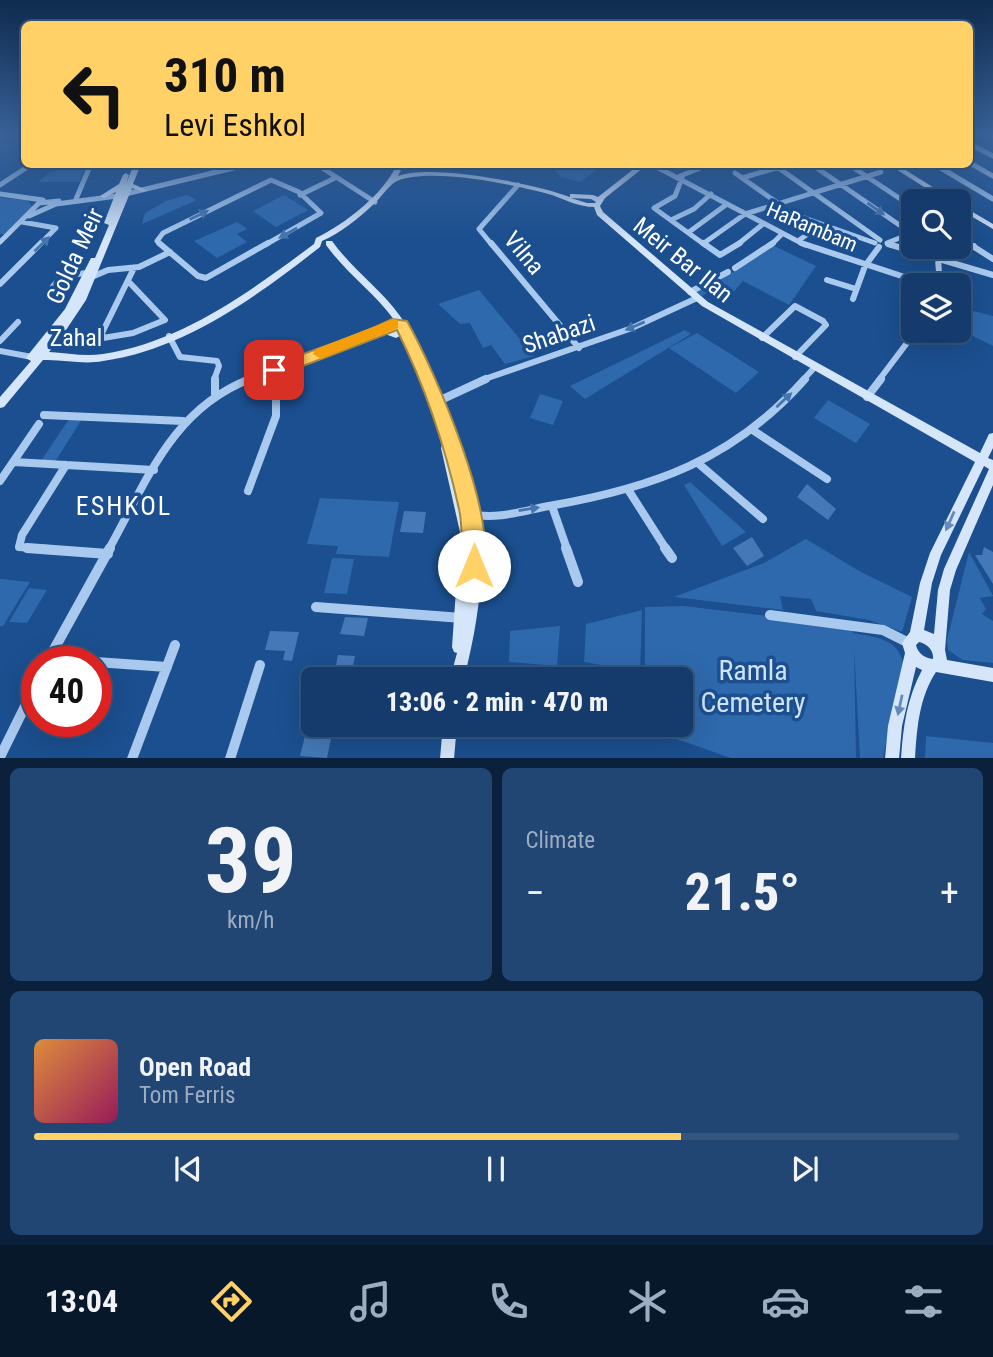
<!DOCTYPE html>
<meta charset="utf-8">
<style>
:root{--surface:#143b6b;--page:#214673;--text:#f1f3f6;--muted:#9dadc1;--line:#33557e;--accent:#ffd166}
body{margin:0;font-family:"Roboto Condensed",sans-serif;background:var(--page);color:var(--text);height:100vh;display:flex;flex-direction:column;font-size:26px;white-space:nowrap}
*{box-sizing:border-box;margin:0}
p{font-size:23px;color:var(--muted)}
.icon{flex:none;width:38px;height:38px;fill:none;stroke:currentColor;stroke-width:2;stroke-linecap:round;stroke-linejoin:round}
.map{position:relative;height:758px;overflow:hidden}
.panel{display:flex;flex-direction:column;gap:10px;padding:10px;background:#0b203b;flex:1}
.panel>*{flex:none}
.hud{position:absolute;left:21px;top:21px;width:952px;height:147px;border-radius:10px;box-shadow:0 7px 28px #0002,0 0 0 2px var(--line);background:#ffd166;color:#111;overflow:hidden}
.fabs{position:absolute;left:901px;top:189px;display:grid;gap:14px}
.fabs a{display:grid;place-items:center;width:70px;height:70px;border-radius:10px;background:var(--surface);box-shadow:0 7px 28px #0002,0 0 0 2px var(--line);font-size:35px}
.speed{position:absolute;left:21px;top:646px;display:flex;gap:14px;font-size:35px;font-weight:700;text-align:center}
.speed>*{display:grid;place-content:center;width:91px;height:91px;border-radius:50%;background:var(--surface);box-shadow:0 7px 28px #0002,0 0 0 2px var(--line);line-height:1}
.speed .limit{border:10px solid #d22;background:#fff;color:#111}
.pin{position:absolute;display:grid;place-items:center;width:60px;height:60px;color:#fff;margin:-30px;border-radius:14px;box-shadow:0 4px 10px #0006}
.me{position:absolute;width:77px;margin:-38px;rotate:0deg;stroke-linejoin:round;filter:drop-shadow(0 0 5px #0008)}
.turn{display:flex;align-items:center;gap:24px;height:147px;padding:0 28px;font-size:32px}
.turn .icon{width:91px;height:91px;stroke-width:2.5}
.turn b{display:block;font-size:49px;line-height:60px}
.big{font-size:52px;font-weight:800;line-height:1.1}
.panel .widget{flex:1;display:flex;flex-direction:column;justify-content:center;gap:10px;min-width:0;padding:0 24px;border-radius:10px;background:var(--page)}
.panel .dial{align-items:center;gap:0}
.dial b{font-size:91px;line-height:1}
.song{display:flex;align-items:center;gap:21px}
.cover{width:84px;height:84px;border-radius:10px;background:linear-gradient(135deg,hsl(30 70% 55%),hsl(330 70% 35%))}
.played{height:7px;border-radius:4px;background:linear-gradient(90deg,var(--accent) 70%,var(--line) 70%)}
.keys{display:flex;justify-content:space-around;direction:ltr}
.heat{display:flex;justify-content:space-between;align-items:center;font-size:38px;direction:ltr}
.panel .tiles{flex:1;display:grid;gap:10px;grid-template-columns:1fr 1fr}
.widget:last-child{grid-column:span 2}
.trip{position:absolute;left:301px;top:667px;width:392px;height:70px;border-radius:10px;background:var(--surface);box-shadow:0 7px 28px #0002,0 0 0 2px var(--line);font-weight:800;line-height:70px;text-align:center}
.tabs{display:flex;height:112px;justify-content:space-around;align-items:center;background:#08182b;color:var(--muted)}
.tabs .icon{width:49px;height:49px}
.tabs .on{color:var(--accent)}
.tabs b{font-size:32px;color:var(--text)}
.map>svg:first-child{display:block}
.green{fill:#2e69ad}
.building{fill:#4478b7}
.lines{fill:none;stroke-linecap:round;stroke-linejoin:round}
.street-far3{stroke:#a9c9ee;stroke-width:5}
.street-far2{stroke:#a9c9ee;stroke-width:6}
.street-far1{stroke:#a9c9ee;stroke-width:8}
.street{stroke:#a9c9ee;stroke-width:10}
.secondary{fill:#d6e6fa;fill-rule:evenodd}
.primary{fill:#f0f6ff;fill-rule:evenodd}
.oneway{fill:#4674ac}
.oneway2{fill:#668bba}
.route{fill:#ffd166;stroke:#a68842;stroke-width:2}
.slow{fill:#f59e0b}
.labels{text-anchor:middle;stroke-width:7;stroke-linejoin:round;paint-order:stroke}
.far-street-label{font-size:21px;fill:#fff;stroke:#1b4f8f}
.street-label{font-size:24px;fill:#fff;stroke:#1b4f8f}
.neighbourhood-label{font-size:26px;letter-spacing:2px;fill:#fff;stroke:#1b4f8f}
.near-park-label{font-size:28px;fill:#cfe3fa;stroke:#1b4f8f}
</style>
<div class="map">
<svg width="993" height="759" viewBox="0 0 993 759">
<rect width="100%" height="100%" fill="#1b4f8f"/>
<path class="green" d="M 70,165 L 86,167 L 79,182 L 38,182 L 50,172 Z
M 599,165 L 601,167 L 580,182 L 561,177 L 552,166 L 542,165 Z
M 187,195 L 197,200 L 142,224 L 145,213 L 166,201 Z
M 284,195 L 308,210 L 276,227 L 253,211 Z
M 0,198 L 27,200 L 33,207 L 4,234 L 0,234 Z
M 237,222 L 247,229 L 237,234 L 247,242 L 217,258 L 194,241 Z
M 772,245 L 816,266 L 789,305 L 743,281 L 725,302 L 708,292 L 702,296 L 695,292 L 727,276 Z
M 479,290 L 534,356 L 505,364 L 491,345 L 483,348 L 470,323 L 460,324 L 438,304 Z
M 965,309 L 993,316 L 993,346 L 959,329 Z
M 685,330 L 691,334 L 585,399 L 570,386 Z
M 697,333 L 759,372 L 736,393 L 669,348 Z
M 540,394 L 563,401 L 553,425 L 530,418 Z
M 828,400 L 870,424 L 856,443 L 814,418 Z
M 69,419 L 82,419 L 55,462 L 41,461 Z
M 691,482 L 691,483 L 746,532 L 722,546 L 684,485 Z
M 320,498 L 399,502 L 389,557 L 336,554 L 338,546 L 307,544 Z
M 806,539 L 861,572 L 912,597 L 902,632 L 869,620 L 816,611 L 811,599 L 780,596 L 783,610 L 674,597 L 764,563 Z
M 969,552 L 993,596 L 980,598 L 986,609 L 982,614 L 993,621 L 993,663 L 963,660 L 948,650 L 947,640 Z
M 332,558 L 354,559 L 347,594 L 324,593 Z
M 0,579 L 30,582 L 3,626 L 0,626 Z
M 29,588 L 47,590 L 27,623 L 9,622 Z
M 684,606 L 853,626 L 853,633 C 874,637 898,638 903,663 L 883,758 L 860,758 L 854,648 L 856,758 L 731,758 L 645,728 L 645,725 L 681,724 L 681,679 L 645,679 L 645,607 Z
M 642,610 L 640,672 L 584,662 L 586,624 Z
M 560,626 L 557,666 L 509,662 L 510,631 Z
M 926,736 L 993,743 L 993,758 L 925,758 Z"/>
<path class="building" d="M 807,484 L 836,509 L 828,520 L 797,497 Z
M 404,511 L 426,512 L 423,533 L 400,532 Z
M 752,537 L 764,556 L 747,566 L 733,548 Z
M 984,547 L 993,552 L 993,584 L 975,555 L 982,555 Z
M 345,617 L 368,618 L 364,636 L 340,634 Z
M 270,631 L 299,632 L 292,661 L 283,660 L 285,651 L 265,650 Z
M 338,655 L 355,656 L 352,671 L 335,670 Z
M 306,732 L 332,734 L 327,758 L 300,756 Z"/>
<g class="lines">
<path class="street-far3" d="M 988,134 L 993,136
M 970,144 L 993,156
M 970,163 L 993,176
M 316,164 L 375,202
M 651,164 L 805,245
M 773,164 L 880,240
M 811,164 L 911,233
M 848,164 L 914,208
M 934,164 L 993,199
M 735,173 L 779,204
M 680,176 L 710,164
M 682,178 L 675,196 L 654,208 L 705,245
M 742,178 L 789,164
M 0,185 L 32,164
M 0,194 L 43,200
M 300,195 L 335,178
M 76,199 L 91,164
M 796,215 L 875,243
M 959,215 L 968,212
M 29,216 L 56,204 L 117,196 L 250,164
M 671,220 L 694,209 L 711,194
M 22,222 L 56,228 L 39,245
M 689,232 L 727,204
M 959,237 L 971,245
M 798,241 L 820,225
M 0,242 L 39,203 L 59,201
M 704,243 L 745,214 L 881,172
M 887,243 L 912,233
M 161,245 L 157,241 L 163,233 L 271,180 L 299,192 L 321,213 L 265,245
M 492,245 L 479,229 L 518,185
M 737,245 L 763,224
M 771,245 L 782,234"/>
<path class="street-far2" d="M 159,243 L 198,276 L 206,278 L 268,243
M 491,243 L 579,348
M 703,243 L 720,255 L 740,243
M 801,243 L 929,285
M 968,243 L 993,259
M 888,244 L 993,275
M 735,268 L 773,243
M 94,276 L 108,270 L 139,267 L 170,252
M 827,280 L 856,289
M 128,281 L 165,320 L 133,333 L 103,338 L 102,333 L 134,268
M 0,284 L 41,243
M 940,285 L 938,259 L 974,246
M 51,289 L 63,275 L 88,273
M 690,292 L 728,272
M 853,299 L 865,266 L 879,247
M 169,336 L 180,357 L 217,361 L 219,366 L 214,380
M 762,338 L 795,306 L 823,321 L 826,325 L 795,357
M 0,341 L 18,322
M 0,351 L 32,357
M 274,370 L 277,380
M 245,380 L 361,340 L 388,327
M 482,380 L 632,328 L 697,298
M 803,380 L 814,368
M 879,380 L 916,331"/>
<path class="street-far1" d="M 215,379 L 215,394
M 867,397 L 881,379
M 432,404 L 486,379
M 44,415 L 183,421
M 751,429 L 827,479
M 14,462 L 154,470
M 699,464 L 763,519
M 0,481 L 39,424
M 248,491 L 276,416 L 276,379
M 629,491 L 666,549
M 552,506 L 567,549
M 470,514 C 496,520 523,511 549,506 C 653,488 733,460 805,379
M 50,549 L 19,547 L 22,535 L 66,465
M 109,549 C 147,481 172,409 250,379"/>
<path class="street" d="M 27,548 L 108,554
M 566,548 L 578,582
M 665,548 L 672,558
M 316,607 L 462,618
M 770,615 L 883,630 L 909,643
M 49,659 L 88,662
M 47,662 L 110,548
M 96,662 L 167,667
M 0,757 L 37,682
M 132,759 L 175,645
M 230,759 L 260,665"/>
<path class="secondary" d="M 134,164 L 141,164 L 133,184 L 147,190 L 143,192 L 132,188 L 86,300 L 60,339 L 49,352 C 67,353 85,357 103,354 C 182,342 251,291 314,244 L 316,238 C 345,224 384,194 397,164 L 404,164 L 398,176 C 432,163 536,184 570,197 L 570,194 L 573,194 L 593,195 L 598,197 L 640,164 L 648,164 L 605,198 L 600,206 L 603,212 L 708,302 L 980,453 L 989,434 L 993,433 L 993,448 L 988,458 L 993,460 L 993,485 L 956,570 L 950,590 L 945,650 L 947,660 L 993,668 L 993,682 L 936,672 C 919,698 917,728 915,759 L 901,759 C 903,727 907,698 922,670 L 916,667 L 902,726 L 899,759 L 885,759 L 888,726 L 905,653 L 902,643 L 910,632 L 920,583 L 930,553 L 975,462 L 702,306 L 597,215 L 594,207 C 579,207 566,200 552,195 C 516,185 431,167 397,181 C 390,184 382,196 375,203 C 359,218 342,232 322,241 L 320,247 C 256,297 185,349 103,361 C 83,365 63,359 43,360 L 4,407 L 0,408 L 0,397 L 31,361 L 26,358 L 28,355 L 65,309 L 90,260 L 91,258 L 95,258 L 109,225 L 104,223 L 116,192 L 104,198 L 100,196 L 119,184 L 123,175 L 126,173 L 129,175 L 126,184 ZM 571,198 L 591,199 L 596,202 L 595,203 L 587,203 ZM 984,466 L 989,469 L 944,569 L 938,590 L 934,634 L 924,630 L 932,583 L 941,555 ZM 919,642 C 927,644 934,650 933,659 C 925,658 918,654 916,645 Z
M 888,164 L 896,164 L 955,201 L 946,201 Z
M 959,204 L 993,224 L 993,229 L 959,209 Z
M 326,241 L 332,241 C 352,269 381,289 400,316 C 420,343 434,376 446,407 C 461,447 475,488 480,531 C 485,580 476,631 464,679 L 450,679 L 457,653 L 454,652 L 452,647 L 460,532 L 441,448 L 442,445 L 449,444 L 433,399 L 403,334 L 396,338 L 385,334 L 384,332 L 387,323 L 395,321 C 375,293 346,273 326,245 Z
M 443,724 L 457,724 L 454,759 L 440,759 Z"/>
<path class="primary" d="M 0,134 L 5,134 L 0,137 Z"/>
</g>
<defs><path id="oneway-solid" d="M-6-.8H1V-3.2L6.5 0L1 3.2V.8H-6Z" transform="scale(1.75)"/></defs>
<g class="oneway">
<use href="#oneway-solid" transform="translate(876 209) rotate(35)"/>
<use href="#oneway-solid" transform="translate(199 215) rotate(-26)"/>
<use href="#oneway-solid" transform="translate(288 233) rotate(151)"/>
<use href="#oneway-solid" transform="translate(42 244) rotate(-44)"/>
<use href="#oneway-solid" transform="translate(635 326) rotate(157)"/>
<use href="#oneway-solid" transform="translate(784 400) rotate(-43)"/>
<use href="#oneway-solid" transform="translate(529 509) rotate(-9)"/>
</g>
<g class="oneway2">
<use href="#oneway-solid" transform="translate(950 521) rotate(114)"/>
<use href="#oneway-solid" transform="translate(900 705) rotate(102)"/>
</g>
<linearGradient id="sky" x2="0" y2="1"><stop stop-color="#0f2b4f"/><stop offset="0.56" stop-color="#39639b"/><stop offset="1" stop-color="#39639b" stop-opacity="0"/></linearGradient>
<rect width="993" height="240" fill="url(#sky)"/>
<path class="route" d="M 392,319 L 407,321 C 434,369 502,523 481,574 L 474,577 L 467,574 C 459,555 464,530 459,509 C 445,446 426,388 397,330 L 274,377 L 266,370 L 269,366 L 365,332 Z"/>
<path class="slow" d="M 393,319 L 398,320 L 398,328 L 321,359 L 313,354 L 316,349 Z"/>
<g class="labels">
<g class="far-street-label">
<text transform="translate(812 227) rotate(23)" y="7">HaRambam</text>
</g>
<g class="street-label">
<text transform="translate(524 253) rotate(50)" y="8">Vilna</text>
<text transform="translate(75 256) rotate(-65)" y="8">Golda Meir</text>
<text transform="translate(683 260) rotate(39)" y="8">Meir Bar Ilan</text>
<text transform="translate(559 334) rotate(-19)" y="8">Shabazi</text>
<text x="76" y="346">Zahal</text>
</g>
<g class="neighbourhood-label">
<text x="124" y="515">ESHKOL</text>
</g>
<g class="near-park-label">
<text x="753" y="680">Ramla<tspan x="753" dy="32">Cemetery</tspan></text>
</g>
</g>
</svg>
<div class="fabs">
<a><svg class="icon" aria-label="search" viewBox="0 0 24 24"><circle cx="10" cy="10" r="6"/><path d="M15 15l6 6"/></svg></a>
<a><svg class="icon" aria-label="layers" viewBox="0 0 24 24"><path d="M12 4l9 5-9 5-9-5zM3 14l9 5 9-5"/></svg></a>
</div>
<div class="speed"><div class="limit">40</div></div>
<div class="pin" style="left:274px;top:370px;background:#d93025"><svg class="icon" aria-label="arrive" viewBox="0 0 24 24"><path d="M6 21V4h12l-3 4 3 4H6"/></svg></div>
<svg class="me" style="left:474px;top:566px" viewBox="-20 -20 40 40"><circle r="19" fill="#fff"/><path d="M0-13L10 11 0 6-10 11z" fill="#ffd166"/></svg>
<div class="trip">13:06 · 2 min · 470 m</div>
<div class="hud">
<div class="turn"><svg class="icon" aria-label="left" viewBox="0 0 24 24"><path d="M17 20v-9H6M10 6l-5 5 5 5"/></svg><div><b>310 m</b>Levi Eshkol</div></div>
</div>
</div>
<section class="panel">
<div class="tiles">
<div class="widget dial"><b>39</b><p>km/h</p></div>
<div class="widget"><p>Climate</p>
<div class="heat"><a>−</a><b class="big">21.5°</b><a>+</a></div>
</div>
<div class="widget">
<div class="song"><i class="cover"></i><div><b>Open Road</b><p>Tom Ferris</p></div></div>
<div class="played"></div>
<div class="keys"><svg class="icon" aria-label="previous" viewBox="0 0 24 24"><path d="M18 5L8 12l10 7zM5 5v14"/></svg><svg class="icon" aria-label="pause" viewBox="0 0 24 24"><path d="M8 5v14M16 5v14"/></svg><svg class="icon" aria-label="next" viewBox="0 0 24 24"><path d="M6 5l10 7-10 7zM19 5v14"/></svg></div>
</div>
</div>
</section>
<nav class="tabs">
<b>13:04</b>
<svg class="icon on" aria-label="directions" viewBox="0 0 24 24"><path d="M12 3l9 9-9 9-9-9zM9 14v-3h6M13 9l2 2-2 2"/></svg>
<svg class="icon" aria-label="music" viewBox="0 0 24 24"><path d="M9 18V5l10-2v13"/><circle cx="6" cy="18" r="3"/><circle cx="16" cy="16" r="3"/></svg>
<svg class="icon" aria-label="phone" viewBox="0 0 24 24"><path d="M5 4h4l2 5-3 2q2 4 5 5l2-3 5 2v4C11 20 4 13 5 4z"/></svg>
<svg class="icon" aria-label="climate" viewBox="0 0 24 24"><path d="M12 3v18M4 7l16 10M4 17L20 7"/></svg>
<svg class="icon" aria-label="car" viewBox="0 0 24 24"><path d="M5 17H2v-5l4-1 3-4h7l3 4 3 1v5h-3M9 17h6M6 11h13"/><circle cx="7" cy="17" r="2"/><circle cx="17" cy="17" r="2"/></svg>
<svg class="icon" aria-label="filters" viewBox="0 0 24 24"><path d="M4 7h16M4 17h16"/><circle cx="9" cy="7" r="2"/><circle cx="15" cy="17" r="2"/></svg>
</nav>
